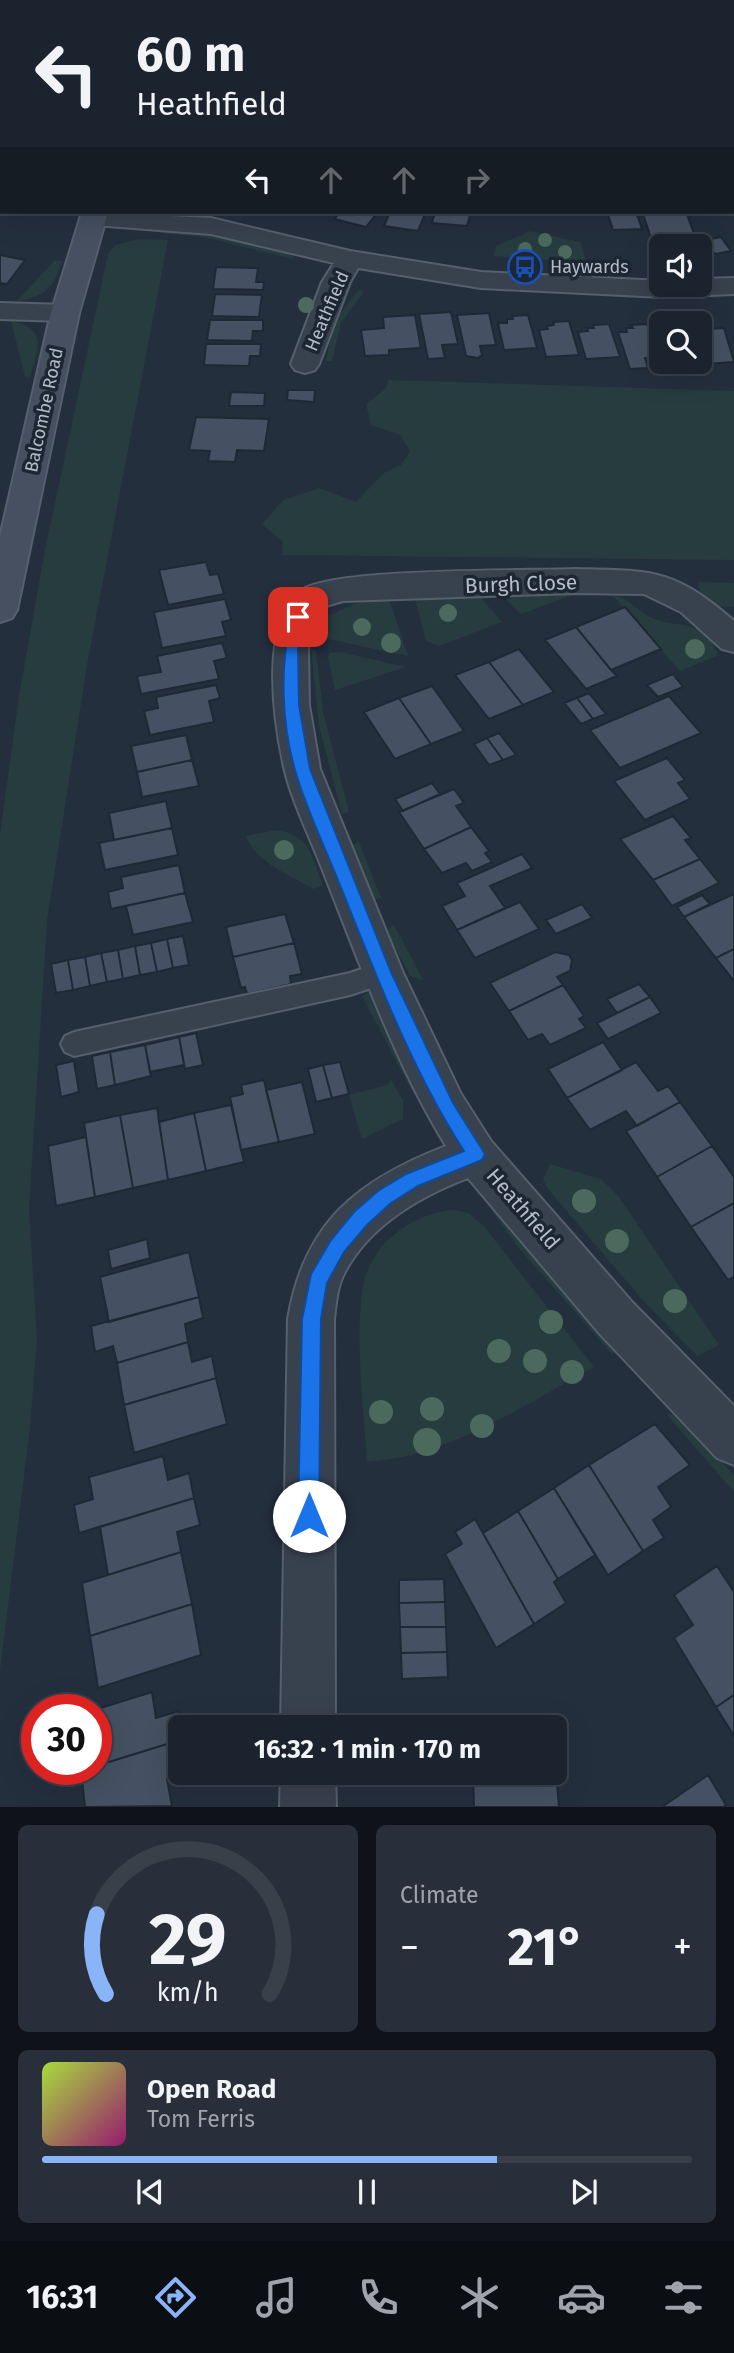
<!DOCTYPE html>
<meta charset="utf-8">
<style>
:root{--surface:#1b232e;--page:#282f3a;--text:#f1f3f6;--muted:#a0a4aa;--line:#39404a;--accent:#8ab4f8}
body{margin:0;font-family:"Fira Sans",sans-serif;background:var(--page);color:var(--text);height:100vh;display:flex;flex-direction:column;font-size:26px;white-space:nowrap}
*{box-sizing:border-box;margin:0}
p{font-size:23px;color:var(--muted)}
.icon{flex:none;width:38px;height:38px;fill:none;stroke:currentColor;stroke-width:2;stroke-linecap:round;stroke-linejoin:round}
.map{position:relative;height:1807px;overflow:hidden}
.drawer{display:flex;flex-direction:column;gap:18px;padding:18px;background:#0f1319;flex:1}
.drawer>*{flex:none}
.top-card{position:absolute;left:0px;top:0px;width:735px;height:214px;box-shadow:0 7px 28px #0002,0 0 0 2px var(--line);background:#1b232e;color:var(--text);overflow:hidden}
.buttons{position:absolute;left:649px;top:234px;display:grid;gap:14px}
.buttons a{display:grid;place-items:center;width:63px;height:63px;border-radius:10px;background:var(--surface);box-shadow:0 7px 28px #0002,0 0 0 2px var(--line);font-size:35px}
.speed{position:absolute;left:21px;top:1694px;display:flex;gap:14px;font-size:35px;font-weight:700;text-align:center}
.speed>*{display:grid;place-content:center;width:91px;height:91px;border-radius:50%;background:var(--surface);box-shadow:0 7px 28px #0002,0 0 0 2px var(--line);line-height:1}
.speed .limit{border:10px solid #d22;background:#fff;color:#111}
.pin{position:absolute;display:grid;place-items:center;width:60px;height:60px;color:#fff;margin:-30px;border-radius:14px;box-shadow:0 4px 10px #0006}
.me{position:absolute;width:77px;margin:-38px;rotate:0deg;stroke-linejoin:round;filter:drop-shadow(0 0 5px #0008)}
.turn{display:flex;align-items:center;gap:24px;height:147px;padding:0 21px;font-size:32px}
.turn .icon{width:91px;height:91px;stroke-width:2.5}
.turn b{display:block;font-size:49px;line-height:60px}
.lanes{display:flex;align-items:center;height:66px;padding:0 21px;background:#0003;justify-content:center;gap:35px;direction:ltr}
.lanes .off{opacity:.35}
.big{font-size:52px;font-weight:700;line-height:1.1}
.drawer .tile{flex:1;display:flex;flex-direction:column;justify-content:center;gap:10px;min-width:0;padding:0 24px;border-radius:10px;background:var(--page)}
.drawer .dial{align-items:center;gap:0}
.dial svg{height:182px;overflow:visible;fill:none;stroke:var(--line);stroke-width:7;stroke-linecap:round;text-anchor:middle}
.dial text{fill:var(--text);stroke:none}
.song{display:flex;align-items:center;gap:21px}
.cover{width:84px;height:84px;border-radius:10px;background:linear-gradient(135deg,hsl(80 70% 55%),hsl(320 70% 35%))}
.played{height:7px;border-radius:4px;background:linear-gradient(90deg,var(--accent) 70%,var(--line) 70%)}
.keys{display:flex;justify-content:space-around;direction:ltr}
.heat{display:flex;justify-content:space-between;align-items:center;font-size:38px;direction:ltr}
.drawer .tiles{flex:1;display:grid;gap:18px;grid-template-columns:1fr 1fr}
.tile:last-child{grid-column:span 2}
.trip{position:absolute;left:168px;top:1715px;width:399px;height:70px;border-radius:10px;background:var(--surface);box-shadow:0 7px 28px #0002,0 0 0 2px var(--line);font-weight:700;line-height:70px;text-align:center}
.tabs{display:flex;height:112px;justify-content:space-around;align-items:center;background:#0b0e12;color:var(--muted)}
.tabs .icon{width:49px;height:49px}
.tabs .active{color:var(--accent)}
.tabs b{font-size:32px;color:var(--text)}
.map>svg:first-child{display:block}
.green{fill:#263c3f}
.building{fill:#455162;stroke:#1f2835;stroke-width:2}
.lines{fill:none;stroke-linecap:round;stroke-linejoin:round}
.service-casing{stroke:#565f6c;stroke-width:4}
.minor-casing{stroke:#565f6c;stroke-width:4}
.secondary-casing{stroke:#565f6c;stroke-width:4}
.service{fill:#38414e;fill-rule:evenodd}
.minor{fill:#38414e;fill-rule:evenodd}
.secondary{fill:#465061;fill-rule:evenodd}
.tree{fill:#4b6a5d}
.route{fill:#1a73e8;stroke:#114b97;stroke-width:2}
.labels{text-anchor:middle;stroke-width:7;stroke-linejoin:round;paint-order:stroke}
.far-poi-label{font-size:18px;fill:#b4bcc9;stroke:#1d2633;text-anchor:start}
.far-street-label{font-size:18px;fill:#b4bcc9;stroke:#1d2633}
.street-label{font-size:21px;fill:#b4bcc9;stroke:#1d2633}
</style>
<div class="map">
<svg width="734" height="1807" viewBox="0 0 734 1807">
<rect width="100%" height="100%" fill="#242f3e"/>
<path class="green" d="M 0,0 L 148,0 L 2,2 L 2,127 Z
M 163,228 L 202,232 L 295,253 L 292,259 L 204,237 L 160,233 Z
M 530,231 L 580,242 L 587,263 L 494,256 L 496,246 Z
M 139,239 L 168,240 L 87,665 L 47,921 L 29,1210 L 37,1339 L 30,1428 L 0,1671 L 0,835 L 19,696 L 45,550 L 108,254 L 115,245 Z
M 55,260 L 62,261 C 53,290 46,295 16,302 Z
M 358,290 L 364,291 L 341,323 L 332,361 L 326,361 L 334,323 Z
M 11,321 C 49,329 38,349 30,377 L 25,376 Z
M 389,380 L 734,391 L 734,560 L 282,555 L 283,542 L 262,524 L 283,500 L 319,488 L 356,502 L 384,473 L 401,465 L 410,451 L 400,435 L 371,425 L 366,404 L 385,389 Z
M 698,582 L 734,583 L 734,607 L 714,606 L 700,593 Z
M 569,591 L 575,594 L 521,614 L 502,595 Z
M 613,596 C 629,597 636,610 650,617 C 680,631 698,614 719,655 L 680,671 Z
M 480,597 L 502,622 L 439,646 L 426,641 L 415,599 Z
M 375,600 L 390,602 L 408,656 L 328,639 L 328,616 L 354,604 Z
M 311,649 L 316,650 L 323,712 L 349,812 L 342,814 L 319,726 Z
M 340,652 L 406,667 L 335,690 L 328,657 L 330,653 Z
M 276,830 C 310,834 312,857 323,885 L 313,889 C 289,874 257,864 246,836 Z
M 359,842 L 381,898 L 372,900 L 351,846 Z
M 394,925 L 424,981 L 410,976 L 386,930 Z
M 371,991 L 424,1091 L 414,1095 L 362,996 Z
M 391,1080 L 403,1100 L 403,1119 L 362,1139 L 349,1095 L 387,1085 Z
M 550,1164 L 601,1179 L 619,1197 L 719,1345 L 697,1356 L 640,1297 L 548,1189 L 543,1179 Z
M 493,1205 L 624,1348 L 612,1354 L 518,1247 L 492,1211 Z
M 454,1210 L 468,1213 L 483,1225 L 594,1367 C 537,1398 478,1437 415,1454 C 399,1458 383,1460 367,1462 C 364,1411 353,1326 365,1278 C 375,1240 417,1212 454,1210 Z
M 674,1414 L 683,1420 L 734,1475 L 734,1492 L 667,1415 Z"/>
<path class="building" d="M 340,212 L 378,212 L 366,227 L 334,219 Z
M 390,212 L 426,212 L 418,231 L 384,226 Z
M 435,212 L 471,212 L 467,226 L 432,223 Z
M 592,212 L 636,212 L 642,229 L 613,230 L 608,215 L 593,215 Z
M 686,212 L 699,247 L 670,247 L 667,240 L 652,241 L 643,214 Z
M 721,237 L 731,251 L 715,254 L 705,240 Z
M 0,255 L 25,260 L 7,284 L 0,283 Z
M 216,267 L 258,268 L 256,282 L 264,282 L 263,290 L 213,289 Z
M 215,294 L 262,295 L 259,317 L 212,316 Z
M 451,312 L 458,344 L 442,345 L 445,358 L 428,359 L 419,314 Z
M 489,313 L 496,345 L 480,346 L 482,355 L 478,358 L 466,356 L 457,315 Z
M 415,315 L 421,348 L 389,350 L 389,355 L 365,356 L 361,330 L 384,328 L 383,317 Z
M 528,315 L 537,348 L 504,350 L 498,323 L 507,323 L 507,319 L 513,319 L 512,316 Z
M 210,320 L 263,320 L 263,331 L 253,331 L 252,341 L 207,340 Z
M 569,321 L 579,355 L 546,357 L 539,330 L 548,329 L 547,326 L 554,325 L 553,322 Z
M 609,324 L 620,357 L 586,359 L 578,332 L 588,331 L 587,328 L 594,328 L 593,325 Z
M 647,324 L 660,358 L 645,358 L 648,368 L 630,369 L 618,332 L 627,332 L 626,328 L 633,328 L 631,325 Z
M 724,328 L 734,362 L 704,364 L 700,337 L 704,336 L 702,333 L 709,332 L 707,329 Z
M 206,344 L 261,344 L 260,356 L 250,356 L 249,366 L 204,365 Z
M 288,390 L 315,390 L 314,402 L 287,400 Z
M 231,392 L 265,393 L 264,406 L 229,406 Z
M 196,417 L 269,419 L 264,451 L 237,450 L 235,462 L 208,461 L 210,451 L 189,450 Z
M 206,562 L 210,575 L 218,574 L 224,594 L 168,605 L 159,570 Z
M 225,599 L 231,620 L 222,622 L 226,636 L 162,648 L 154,612 Z
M 625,607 L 661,649 L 611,670 L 576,627 Z
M 576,627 L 611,670 L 617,676 L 586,689 L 545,640 Z
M 222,643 L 227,658 L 214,661 L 219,679 L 141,694 L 137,676 L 161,672 L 157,656 Z
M 519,649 L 554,692 L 523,705 L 489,662 Z
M 489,662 L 523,705 L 489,719 L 455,675 Z
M 673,674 L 683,687 L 658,697 L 647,685 Z
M 216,685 L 220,698 L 209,701 L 214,722 L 150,735 L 144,711 L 158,708 L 156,697 Z
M 432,686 L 464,731 L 431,744 L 399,698 Z
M 589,693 L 606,714 L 593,719 L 577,698 Z
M 669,696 L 701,733 L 620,768 L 590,730 Z
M 399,698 L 431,744 L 395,759 L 364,712 Z
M 577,698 L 593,719 L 581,724 L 564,703 Z
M 499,733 L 516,755 L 503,760 L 487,738 Z
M 186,735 L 192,760 L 137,772 L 131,746 Z
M 487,738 L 503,760 L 489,765 L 474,744 Z
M 667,758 L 685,780 L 678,783 L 690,799 L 645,820 L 614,781 Z
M 192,760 L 199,786 L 142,797 L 137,772 Z
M 432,783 L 440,794 L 403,811 L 395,799 Z
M 454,789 L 464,803 L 456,806 L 471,827 L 424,849 L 399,812 Z
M 166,801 L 172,828 L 114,840 L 109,813 Z
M 673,816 L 691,838 L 685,840 L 700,859 L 653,880 L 620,839 Z
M 471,827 L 489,851 L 485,853 L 492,862 L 472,871 L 466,863 L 442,873 L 424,849 Z
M 172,828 L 178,855 L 105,870 L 99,843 Z
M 522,854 L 532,868 L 490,886 L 505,908 L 457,930 L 442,906 L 465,896 L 457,883 Z
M 700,859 L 719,883 L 672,906 L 653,880 Z
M 179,865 L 185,893 L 111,909 L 108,892 L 123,888 L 121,877 Z
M 185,893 L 193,922 L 133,935 L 126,906 Z
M 734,894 L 734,949 L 716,958 L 684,917 Z
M 702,895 L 710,904 L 684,917 L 677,907 Z
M 520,902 L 539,929 L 475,958 L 457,930 Z
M 582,904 L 592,918 L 556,934 L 546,920 Z
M 285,914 L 294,943 L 233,957 L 226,927 Z
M 183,936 L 189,965 L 173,968 L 167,939 Z
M 167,939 L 173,968 L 157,972 L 151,943 Z
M 151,943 L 157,972 L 140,975 L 135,946 Z
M 294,943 L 302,974 L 290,976 L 291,984 L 247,994 L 245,987 L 241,988 L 233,957 Z
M 135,946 L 140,975 L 123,979 L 118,950 Z
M 734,949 L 734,981 L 716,958 Z
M 118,950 L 123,979 L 107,982 L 101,953 Z
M 555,952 L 569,955 L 572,960 L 570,971 L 557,977 L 563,985 L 509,1011 L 490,983 Z
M 101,953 L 107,982 L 90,986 L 85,957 Z
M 85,957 L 90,986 L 73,990 L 68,960 Z
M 68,960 L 73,990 L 56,993 L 51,964 Z
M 639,984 L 650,997 L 617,1013 L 607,999 Z
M 563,985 L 584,1016 L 579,1019 L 586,1028 L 550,1045 L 542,1034 L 528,1040 L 509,1011 Z
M 650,997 L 661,1013 L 608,1039 L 597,1023 Z
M 196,1033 L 203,1065 L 185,1069 L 179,1037 Z
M 179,1037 L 184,1065 L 150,1072 L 145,1045 Z
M 603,1042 L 622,1070 L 567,1098 L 548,1069 Z
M 145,1045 L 151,1076 L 115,1085 L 110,1052 Z
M 110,1052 L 115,1085 L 97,1089 L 92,1056 Z
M 74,1061 L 79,1092 L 61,1097 L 56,1065 Z
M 340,1062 L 349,1094 L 332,1098 L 323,1065 Z
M 636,1062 L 658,1091 L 668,1086 L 680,1102 L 637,1126 L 626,1111 L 590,1130 L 567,1098 Z
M 323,1065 L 332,1098 L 316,1102 L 308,1069 Z
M 264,1080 L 279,1142 L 241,1150 L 230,1097 L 243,1094 L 241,1085 Z
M 302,1082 L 315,1134 L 279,1142 L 266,1090 Z
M 680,1102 L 712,1146 L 657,1177 L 626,1131 Z
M 231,1105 L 244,1162 L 206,1171 L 194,1113 Z
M 157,1108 L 168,1180 L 133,1188 L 120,1115 Z
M 194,1113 L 206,1171 L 168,1180 L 159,1122 Z
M 120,1115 L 133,1188 L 95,1197 L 84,1123 Z
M 86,1137 L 95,1197 L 56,1206 L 48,1146 Z
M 712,1146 L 734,1177 L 734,1203 L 691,1227 L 657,1177 Z
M 734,1203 L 734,1277 L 728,1280 L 691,1227 Z
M 147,1239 L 150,1258 L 111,1269 L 108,1250 Z
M 189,1252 L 199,1297 L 109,1322 L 100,1277 Z
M 199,1297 L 203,1318 L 185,1324 L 188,1342 L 117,1363 L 113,1346 L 95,1352 L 91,1326 Z
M 188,1342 L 192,1362 L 212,1356 L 216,1378 L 124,1405 L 117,1363 Z
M 216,1378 L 227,1424 L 134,1453 L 124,1405 Z
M 655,1424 L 690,1465 L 658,1487 L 671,1507 L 653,1520 L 664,1538 L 643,1551 L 589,1465 Z
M 163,1456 L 168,1480 L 189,1473 L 194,1498 L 79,1533 L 74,1505 L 93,1499 L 89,1477 Z
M 589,1465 L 643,1551 L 608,1575 L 554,1488 Z
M 554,1488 L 595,1555 L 558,1579 L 518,1511 Z
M 194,1498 L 200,1525 L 177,1532 L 181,1552 L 108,1575 L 100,1527 Z
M 518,1511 L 558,1579 L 554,1582 L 566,1603 L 534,1624 L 483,1533 Z
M 475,1519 L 534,1624 L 496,1648 L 445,1554 L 462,1544 L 455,1532 Z
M 181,1552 L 192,1604 L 90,1636 L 82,1583 Z
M 717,1566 L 734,1592 L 734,1695 L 716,1707 L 674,1638 L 693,1625 L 674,1595 Z
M 444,1579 L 445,1602 L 399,1603 L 399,1580 Z
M 445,1602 L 446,1627 L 400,1627 L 399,1603 Z
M 192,1604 L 201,1655 L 98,1688 L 90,1636 Z
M 400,1627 L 446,1627 L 447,1652 L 401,1653 Z
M 447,1652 L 448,1677 L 402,1679 L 401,1653 Z
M 152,1692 L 156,1718 L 179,1711 L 180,1740 L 96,1766 L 94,1710 Z
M 734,1695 L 734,1736 L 716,1707 Z
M 180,1740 L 180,1773 L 188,1773 L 167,1779 L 172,1806 L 85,1807 L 81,1771 L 96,1769 L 96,1766 Z
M 556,1771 L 559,1807 L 474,1807 L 473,1775 Z
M 708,1775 L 726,1805 L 723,1807 L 662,1807 Z"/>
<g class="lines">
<g class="service-casing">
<path id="service" d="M 383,962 L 392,965 L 396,973 L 392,981 L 350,995 L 74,1056 L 65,1052 L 61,1044 L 65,1036 L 74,1032 L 350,973 Z"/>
</g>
<g class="minor-casing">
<path id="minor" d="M 325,0 L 347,0 L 347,2 L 325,2 Z
M 540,0 L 562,0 L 562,2 L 540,2 Z
M 733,35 L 734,35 L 734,49 L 733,49 Z
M 85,212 L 211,218 L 350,251 L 481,272 L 662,281 L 662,285 L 700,285 L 700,279 L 734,278 L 734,294 L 662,297 L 481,288 L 358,268 L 350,282 L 319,364 L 315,370 L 305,373 L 295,370 L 291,364 L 322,282 L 334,263 L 211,234 L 94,225 L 85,222 L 81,217 Z
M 0,303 L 65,305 L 75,307 L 79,313 L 75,319 L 65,321 L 0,319 Z
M 575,569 C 653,571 673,568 734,621 L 734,652 L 722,649 L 681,612 L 644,594 L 575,593 L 343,601 L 326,606 L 314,620 L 308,650 L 309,705 L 320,769 L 403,973 L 461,1094 L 491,1141 L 632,1302 L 734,1406 L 734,1465 L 717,1458 L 600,1334 L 468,1178 C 421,1196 370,1225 345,1272 C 337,1286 336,1303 334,1319 L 335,1727 L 281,1727 L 288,1319 C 304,1222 358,1180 446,1146 C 396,1065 360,964 325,876 C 312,841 292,803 284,767 C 274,722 259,621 302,590 C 333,568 526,571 575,569 Z
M 281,1773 L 335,1773 L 336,1807 L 280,1807 Z"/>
</g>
<g class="secondary-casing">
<path id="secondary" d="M 165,0 L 187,0 L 164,2 Z
M 82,212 L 108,212 L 79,313 L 17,610 L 12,618 L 0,622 L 0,537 L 51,313 Z"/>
</g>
<use href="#service" class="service"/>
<use href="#minor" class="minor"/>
<use href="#secondary" class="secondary"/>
</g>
<g class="tree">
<circle cx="545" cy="240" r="7"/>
<circle cx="525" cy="249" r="7"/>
<circle cx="565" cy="252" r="7"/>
<circle cx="306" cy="305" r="8"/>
<circle cx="448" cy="613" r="9"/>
<circle cx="362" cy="627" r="9"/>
<circle cx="391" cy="643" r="10"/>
<circle cx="695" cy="649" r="10"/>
<circle cx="284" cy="850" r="10"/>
<circle cx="584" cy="1201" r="12"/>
<circle cx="617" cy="1241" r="12"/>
<circle cx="675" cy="1301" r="12"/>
<circle cx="551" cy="1322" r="12"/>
<circle cx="499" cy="1351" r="12"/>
<circle cx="535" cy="1361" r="12"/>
<circle cx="572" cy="1372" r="12"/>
<circle cx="432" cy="1409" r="12"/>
<circle cx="381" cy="1412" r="12"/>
<circle cx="482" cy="1426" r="12"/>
<circle cx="427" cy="1442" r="14"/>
</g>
<path class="route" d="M 298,612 L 305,617 L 298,650 L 299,705 L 310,769 L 391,972 L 453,1103 L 485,1154 L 482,1160 L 418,1186 L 391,1203 L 367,1225 L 344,1252 L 327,1283 L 321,1319 L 319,1516 L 316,1523 L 309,1526 L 301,1523 L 298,1516 L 302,1319 L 311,1274 L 331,1240 L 354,1212 L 378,1191 L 406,1174 L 464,1151 C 411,1069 376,975 340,885 C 325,847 306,809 295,770 C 281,722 280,666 291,617 Z"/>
<defs>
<g id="bus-ring" transform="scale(1.75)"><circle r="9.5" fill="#1d2633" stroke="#1a4fb4" stroke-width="1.5"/><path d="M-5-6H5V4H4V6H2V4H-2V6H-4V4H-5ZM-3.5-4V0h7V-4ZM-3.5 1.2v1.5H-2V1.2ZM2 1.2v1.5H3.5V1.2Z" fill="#1a4fb4"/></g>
</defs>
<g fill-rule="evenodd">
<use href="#bus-ring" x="525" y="267"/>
</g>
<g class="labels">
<g class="far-poi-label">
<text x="550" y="273">Haywards</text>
</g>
<g class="far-street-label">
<text transform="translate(327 311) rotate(-67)" y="6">Heathfield</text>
<text transform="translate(44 410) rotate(-78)" y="6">Balcombe Road</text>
</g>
<g class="street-label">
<text transform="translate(521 584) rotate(-2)" y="7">Burgh Close</text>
<text transform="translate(523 1209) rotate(49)" y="7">Heathfield</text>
</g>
</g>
</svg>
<div class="buttons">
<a><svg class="icon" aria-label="sound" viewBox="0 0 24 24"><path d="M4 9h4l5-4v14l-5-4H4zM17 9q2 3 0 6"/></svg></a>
<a><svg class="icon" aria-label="search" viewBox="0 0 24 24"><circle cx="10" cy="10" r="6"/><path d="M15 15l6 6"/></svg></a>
</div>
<div class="speed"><div class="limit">30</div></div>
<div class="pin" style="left:298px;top:617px;background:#d93025"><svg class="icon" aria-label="arrive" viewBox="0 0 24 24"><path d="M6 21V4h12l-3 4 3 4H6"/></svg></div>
<svg class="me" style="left:309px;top:1516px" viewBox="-20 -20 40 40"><circle r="19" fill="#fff"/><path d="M0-13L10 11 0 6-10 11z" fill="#1a73e8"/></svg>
<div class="trip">16:32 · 1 min · 170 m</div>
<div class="top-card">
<div class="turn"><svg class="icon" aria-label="left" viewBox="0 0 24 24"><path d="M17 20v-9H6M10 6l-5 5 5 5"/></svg><div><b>60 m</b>Heathfield</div></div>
<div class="lanes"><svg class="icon" aria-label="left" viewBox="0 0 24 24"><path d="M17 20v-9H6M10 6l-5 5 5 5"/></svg><svg class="icon off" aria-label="ahead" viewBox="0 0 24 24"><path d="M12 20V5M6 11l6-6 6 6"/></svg><svg class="icon off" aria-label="ahead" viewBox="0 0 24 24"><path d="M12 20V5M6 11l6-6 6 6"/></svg><svg class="icon off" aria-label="right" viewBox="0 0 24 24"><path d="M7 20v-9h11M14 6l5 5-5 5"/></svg></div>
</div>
</div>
<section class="drawer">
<div class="tiles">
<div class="tile dial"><svg viewBox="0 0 100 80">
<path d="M14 69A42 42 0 1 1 86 69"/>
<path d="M14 69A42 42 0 0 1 10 34" stroke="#8ab4f8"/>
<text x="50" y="56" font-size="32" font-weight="700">29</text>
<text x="50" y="72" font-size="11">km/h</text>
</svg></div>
<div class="tile"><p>Climate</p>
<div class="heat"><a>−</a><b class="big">21°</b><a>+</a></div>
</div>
<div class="tile">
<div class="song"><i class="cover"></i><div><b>Open Road</b><p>Tom Ferris</p></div></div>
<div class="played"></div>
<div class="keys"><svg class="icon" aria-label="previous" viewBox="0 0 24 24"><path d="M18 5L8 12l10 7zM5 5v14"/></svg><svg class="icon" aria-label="pause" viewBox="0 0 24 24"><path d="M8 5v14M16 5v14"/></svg><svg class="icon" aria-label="next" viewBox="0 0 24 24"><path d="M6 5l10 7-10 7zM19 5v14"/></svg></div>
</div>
</div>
</section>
<nav class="tabs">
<b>16:31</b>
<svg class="icon active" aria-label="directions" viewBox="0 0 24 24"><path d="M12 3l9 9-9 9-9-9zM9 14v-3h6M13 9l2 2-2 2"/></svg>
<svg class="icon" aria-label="music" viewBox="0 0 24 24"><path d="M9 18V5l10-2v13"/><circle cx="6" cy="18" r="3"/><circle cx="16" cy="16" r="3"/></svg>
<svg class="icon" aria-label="phone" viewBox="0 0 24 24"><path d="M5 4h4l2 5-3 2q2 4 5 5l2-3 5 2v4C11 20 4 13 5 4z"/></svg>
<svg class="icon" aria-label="climate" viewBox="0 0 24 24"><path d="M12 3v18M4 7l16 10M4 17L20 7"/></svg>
<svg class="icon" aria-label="car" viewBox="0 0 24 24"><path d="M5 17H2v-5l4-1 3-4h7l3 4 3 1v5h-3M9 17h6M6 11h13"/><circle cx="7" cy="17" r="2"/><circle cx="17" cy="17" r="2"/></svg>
<svg class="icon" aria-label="filters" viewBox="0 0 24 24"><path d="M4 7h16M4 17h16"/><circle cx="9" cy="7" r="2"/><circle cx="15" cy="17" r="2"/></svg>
</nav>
